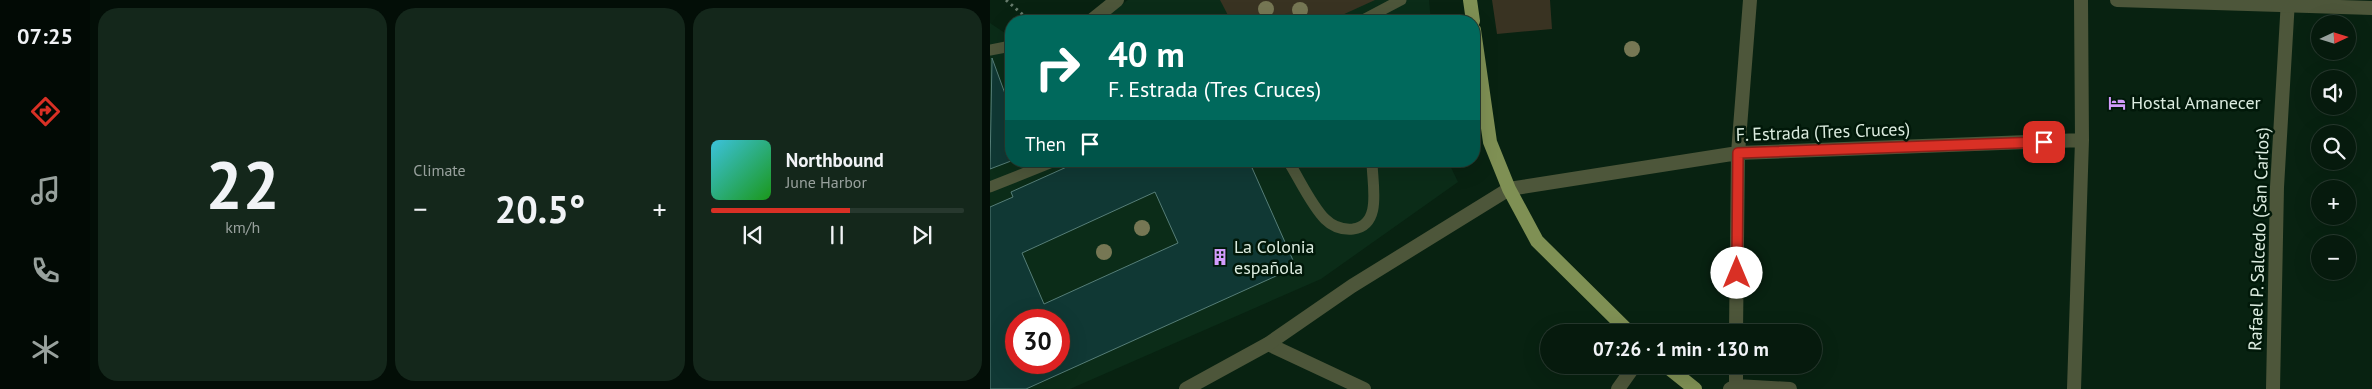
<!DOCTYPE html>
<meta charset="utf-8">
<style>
:root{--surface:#061a0d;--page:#14271b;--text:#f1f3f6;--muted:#98a19d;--line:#27382e;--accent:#d93025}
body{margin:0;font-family:"PT Sans",sans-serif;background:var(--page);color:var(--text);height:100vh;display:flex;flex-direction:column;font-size:19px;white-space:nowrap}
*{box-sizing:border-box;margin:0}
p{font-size:16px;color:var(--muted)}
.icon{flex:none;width:28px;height:28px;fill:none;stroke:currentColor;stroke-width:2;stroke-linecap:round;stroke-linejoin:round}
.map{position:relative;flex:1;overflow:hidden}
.sheet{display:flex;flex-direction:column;gap:8px;padding:8px;background:#030e07;width:900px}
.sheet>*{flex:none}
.top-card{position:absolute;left:15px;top:15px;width:475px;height:152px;border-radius:20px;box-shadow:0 5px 20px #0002,0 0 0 1px var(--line);background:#00695c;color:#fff;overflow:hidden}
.needle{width:32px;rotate:86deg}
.tools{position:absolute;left:1321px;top:15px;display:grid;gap:10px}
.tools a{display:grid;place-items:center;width:45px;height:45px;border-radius:50%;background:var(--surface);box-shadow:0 5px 20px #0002,0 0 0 1px var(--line);font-size:25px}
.speed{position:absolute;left:15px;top:309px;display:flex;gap:10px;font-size:25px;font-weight:700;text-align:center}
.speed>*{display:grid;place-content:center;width:65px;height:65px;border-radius:50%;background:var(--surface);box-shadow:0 5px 20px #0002,0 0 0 1px var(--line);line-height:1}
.speed .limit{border:8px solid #d22;background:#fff;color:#111}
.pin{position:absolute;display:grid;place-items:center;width:42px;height:42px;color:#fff;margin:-21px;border-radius:10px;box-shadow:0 2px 8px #0006}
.me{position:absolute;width:55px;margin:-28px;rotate:0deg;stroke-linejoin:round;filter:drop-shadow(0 0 4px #0008)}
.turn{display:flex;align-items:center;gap:18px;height:105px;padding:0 20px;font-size:22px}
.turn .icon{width:65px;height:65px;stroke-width:2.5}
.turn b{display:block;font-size:35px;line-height:42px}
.then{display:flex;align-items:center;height:48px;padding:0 20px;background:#0003;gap:10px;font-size:19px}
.big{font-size:38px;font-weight:700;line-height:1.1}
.sheet .card{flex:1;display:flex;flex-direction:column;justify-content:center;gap:8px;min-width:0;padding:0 18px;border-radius:20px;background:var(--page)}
.sheet .dial{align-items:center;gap:0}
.dial b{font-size:65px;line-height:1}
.song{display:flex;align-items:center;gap:15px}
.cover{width:60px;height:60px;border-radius:8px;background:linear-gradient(135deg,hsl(190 70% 55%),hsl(120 70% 35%))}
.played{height:5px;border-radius:2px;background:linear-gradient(90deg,var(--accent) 55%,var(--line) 55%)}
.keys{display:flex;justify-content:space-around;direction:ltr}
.heat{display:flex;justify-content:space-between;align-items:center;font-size:28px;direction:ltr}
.sheet .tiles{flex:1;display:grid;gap:8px;grid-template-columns:repeat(3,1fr)}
.trip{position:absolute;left:550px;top:324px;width:282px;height:50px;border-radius:25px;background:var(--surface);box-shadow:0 5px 20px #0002,0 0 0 1px var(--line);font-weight:700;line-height:50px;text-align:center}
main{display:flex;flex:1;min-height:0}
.menu{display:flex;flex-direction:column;width:90px;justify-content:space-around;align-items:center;background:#020a05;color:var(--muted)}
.menu .icon{width:35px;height:35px}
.menu .current{color:var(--accent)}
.menu b{font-size:22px;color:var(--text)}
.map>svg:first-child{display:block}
.built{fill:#0b2c18;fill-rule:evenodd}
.green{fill:#393322}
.building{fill:#103834;stroke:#567e78;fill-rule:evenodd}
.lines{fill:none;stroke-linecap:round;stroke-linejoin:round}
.path{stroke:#667b6c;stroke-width:3;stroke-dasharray:2.5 4;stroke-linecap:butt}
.service{stroke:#4d563a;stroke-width:11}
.minor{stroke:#4d563a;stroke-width:14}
.tertiary{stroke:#4d563a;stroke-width:14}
.primary{stroke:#7f9054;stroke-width:14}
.tree{fill:#767754}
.route-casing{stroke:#8d1f18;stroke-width:12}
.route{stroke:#d93025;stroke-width:9}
.labels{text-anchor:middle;stroke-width:5;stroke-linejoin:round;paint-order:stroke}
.poi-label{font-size:18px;fill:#dcece0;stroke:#011809;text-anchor:start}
.street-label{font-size:18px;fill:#dcece0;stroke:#011809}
</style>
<main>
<nav class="menu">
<b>07:25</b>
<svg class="icon current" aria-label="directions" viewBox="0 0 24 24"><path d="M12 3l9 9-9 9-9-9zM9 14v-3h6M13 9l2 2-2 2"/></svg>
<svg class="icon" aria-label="music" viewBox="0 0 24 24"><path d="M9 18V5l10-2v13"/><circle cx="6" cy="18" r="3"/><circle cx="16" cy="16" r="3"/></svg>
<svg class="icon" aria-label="phone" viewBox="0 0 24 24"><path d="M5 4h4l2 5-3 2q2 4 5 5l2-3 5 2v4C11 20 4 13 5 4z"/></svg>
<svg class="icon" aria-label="climate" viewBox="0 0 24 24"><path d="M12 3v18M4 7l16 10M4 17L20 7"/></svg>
</nav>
<section class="sheet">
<div class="tiles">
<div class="card dial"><b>22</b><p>km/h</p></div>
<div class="card"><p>Climate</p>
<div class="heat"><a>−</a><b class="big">20.5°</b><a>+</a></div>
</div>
<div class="card">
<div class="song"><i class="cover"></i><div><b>Northbound</b><p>June Harbor</p></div></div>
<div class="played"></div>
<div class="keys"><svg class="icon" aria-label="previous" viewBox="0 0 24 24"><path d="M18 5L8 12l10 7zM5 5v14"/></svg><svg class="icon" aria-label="pause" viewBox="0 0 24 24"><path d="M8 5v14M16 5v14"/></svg><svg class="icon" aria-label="next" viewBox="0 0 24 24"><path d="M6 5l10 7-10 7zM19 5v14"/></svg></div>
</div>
</div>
</section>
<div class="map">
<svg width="1382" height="389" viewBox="0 0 1382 389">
<rect width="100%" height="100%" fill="#082211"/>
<path class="built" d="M 138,0 L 439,0 L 441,21 L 109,21 Z
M 0,23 L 21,37 L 21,161 L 458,161 L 468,182 L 331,279 L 80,389 L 0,389 ZM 26,320 L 69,320 L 69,362 L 26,362 Z"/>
<path class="green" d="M 230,0 L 385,0 L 339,21 L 241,21 Z
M 502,0 L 560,0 L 562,29 L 507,34 Z"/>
<path class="building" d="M 2,58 L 21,110 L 21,161 L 0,169 Z
M 90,161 L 259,161 L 306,267 L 36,389 L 0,389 L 0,207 L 23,197 L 21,192 ZM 165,192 L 188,243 L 54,304 L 32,253 ZM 26,320 L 69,320 L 69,362 L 26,362 Z"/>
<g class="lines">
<path class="path" d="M 16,0 L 40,21"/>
<path class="service" d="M 371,21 L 411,0
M 0,50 L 21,46
M 298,161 C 309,178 321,205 335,219 C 343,227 352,230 363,229 C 393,225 382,184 382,161
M 0,187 L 65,161"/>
<path class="minor" d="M 101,21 L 127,0
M 519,189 L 748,153 L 1092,140
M 746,332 L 748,153 L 760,0
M 278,344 L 374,389
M 746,386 L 800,389
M 628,389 L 645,365
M 740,389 L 746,386 L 746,365
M 1084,389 L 1092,140 L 1091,0
M 1283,389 L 1287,187 L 1298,0"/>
<path class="tertiary" d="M 1127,0 L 1382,8
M 196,389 L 278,344 L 362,286 L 519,189"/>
<path class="primary" d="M 480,0 L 483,21
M 484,30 L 500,142 L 519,189 L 547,241 L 639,332
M 675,365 L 705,389"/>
</g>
<g class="tree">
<circle cx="276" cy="9" r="8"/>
<circle cx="310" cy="10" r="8"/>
<circle cx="642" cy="49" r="8"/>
<circle cx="152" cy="228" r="8"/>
<circle cx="114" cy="252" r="8"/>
</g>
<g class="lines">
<g class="route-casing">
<path id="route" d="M 747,273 L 748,153 L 1054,142"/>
</g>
<use href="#route" class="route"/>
</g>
<defs>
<g id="hotel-bare" transform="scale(1.35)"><path d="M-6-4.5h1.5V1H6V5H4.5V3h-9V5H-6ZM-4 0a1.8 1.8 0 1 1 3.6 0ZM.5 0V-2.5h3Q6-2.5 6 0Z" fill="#d39cfc" stroke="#011809" stroke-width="2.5" paint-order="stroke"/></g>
<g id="building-bare" transform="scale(1.35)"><path d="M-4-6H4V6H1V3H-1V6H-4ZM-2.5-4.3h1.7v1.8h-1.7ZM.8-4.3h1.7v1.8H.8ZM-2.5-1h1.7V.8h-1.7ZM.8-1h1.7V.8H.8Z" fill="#d39cfc" stroke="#011809" stroke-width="2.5" paint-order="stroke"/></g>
</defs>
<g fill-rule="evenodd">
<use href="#hotel-bare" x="1127" y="103"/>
<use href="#building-bare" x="230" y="257"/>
</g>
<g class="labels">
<g class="poi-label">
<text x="1141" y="109">Hostal Amanecer</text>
<text x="244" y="253">La Colonia<tspan x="244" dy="21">española</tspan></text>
</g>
<g class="street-label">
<text transform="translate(833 132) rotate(-2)" y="6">F. Estrada (Tres Cruces)</text>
<text transform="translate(1269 239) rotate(-88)" y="6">Rafael P. Salcedo (San Carlos)</text>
</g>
</g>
</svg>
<div class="tools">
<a><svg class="needle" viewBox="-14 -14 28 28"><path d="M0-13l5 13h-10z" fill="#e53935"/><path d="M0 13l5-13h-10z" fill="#98a19d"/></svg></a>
<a><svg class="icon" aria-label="sound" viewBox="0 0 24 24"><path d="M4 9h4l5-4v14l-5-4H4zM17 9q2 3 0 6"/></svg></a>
<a><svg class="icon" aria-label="search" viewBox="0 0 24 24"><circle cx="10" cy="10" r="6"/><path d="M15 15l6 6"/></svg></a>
<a>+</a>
<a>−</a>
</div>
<div class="speed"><div class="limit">30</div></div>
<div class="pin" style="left:1054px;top:142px;background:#d93025"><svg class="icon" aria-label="arrive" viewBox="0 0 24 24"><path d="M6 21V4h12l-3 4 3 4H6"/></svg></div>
<svg class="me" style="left:747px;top:273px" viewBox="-20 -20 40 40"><circle r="19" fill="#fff"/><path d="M0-13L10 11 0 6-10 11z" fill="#d93025"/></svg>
<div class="trip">07:26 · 1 min · 130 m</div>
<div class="top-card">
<div class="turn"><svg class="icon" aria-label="right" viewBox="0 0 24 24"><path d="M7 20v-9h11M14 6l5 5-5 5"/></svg><div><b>40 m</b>F. Estrada (Tres Cruces)</div></div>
<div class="then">Then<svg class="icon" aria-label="arrive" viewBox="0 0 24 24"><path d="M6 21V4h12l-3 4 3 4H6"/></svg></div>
</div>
</div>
</main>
